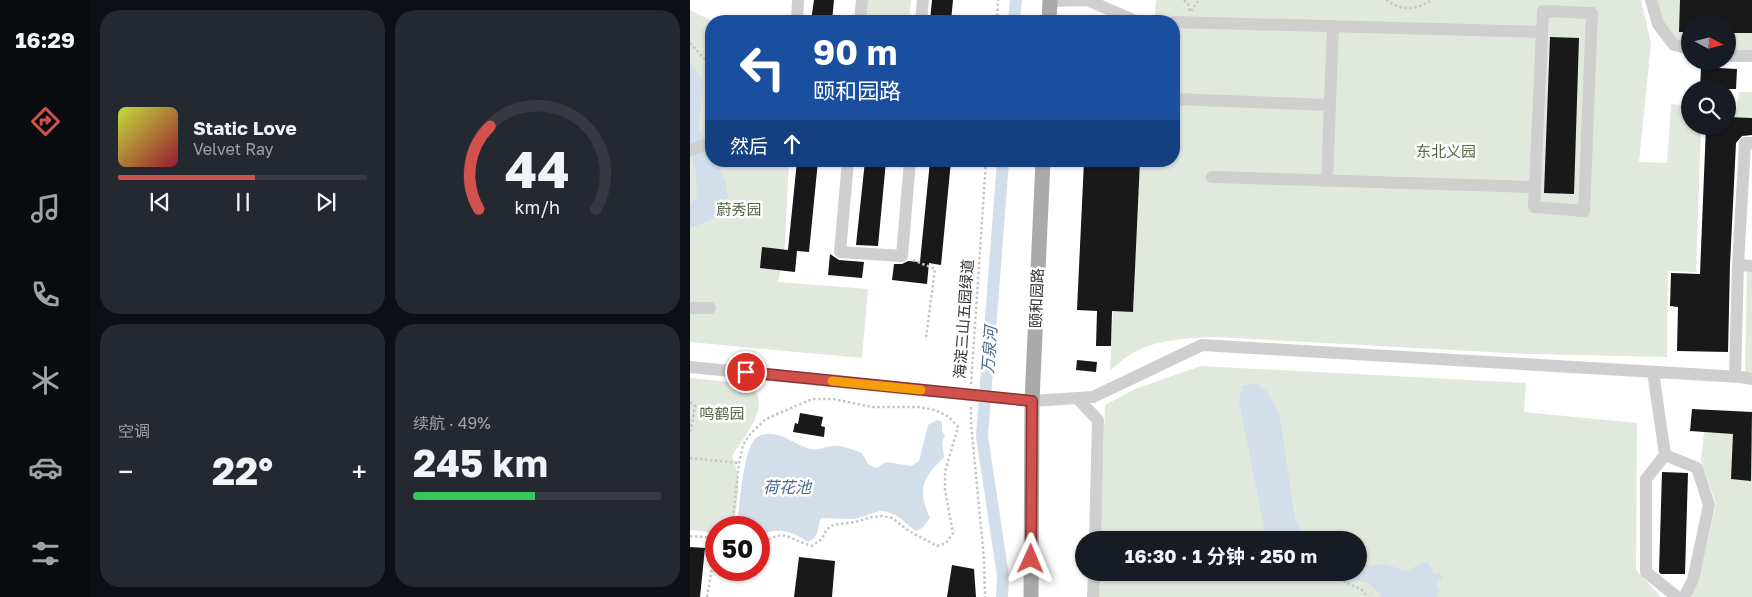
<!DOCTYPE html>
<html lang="zh">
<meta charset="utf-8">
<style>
:root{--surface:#171b24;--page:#242831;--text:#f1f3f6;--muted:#9ea1a6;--line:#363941;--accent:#d1514d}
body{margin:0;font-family:"Golos Text","Noto Sans SC",sans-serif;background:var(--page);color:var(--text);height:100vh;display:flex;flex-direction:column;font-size:19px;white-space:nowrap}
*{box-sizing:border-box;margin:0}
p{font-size:16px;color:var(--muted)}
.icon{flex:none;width:28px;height:28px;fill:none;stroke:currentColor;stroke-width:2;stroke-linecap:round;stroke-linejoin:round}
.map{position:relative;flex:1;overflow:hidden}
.panel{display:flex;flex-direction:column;gap:10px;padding:10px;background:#0d0f14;width:600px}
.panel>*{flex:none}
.top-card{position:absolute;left:15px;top:15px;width:475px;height:152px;border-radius:20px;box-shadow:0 1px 4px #0004;background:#1a4fa0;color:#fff;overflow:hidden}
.needle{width:32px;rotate:97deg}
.buttons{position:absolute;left:991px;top:15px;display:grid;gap:10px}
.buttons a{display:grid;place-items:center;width:55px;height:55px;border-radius:50%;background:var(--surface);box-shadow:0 1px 4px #0004;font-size:25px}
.speed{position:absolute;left:15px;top:516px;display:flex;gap:10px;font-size:25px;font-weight:700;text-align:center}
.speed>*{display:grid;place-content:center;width:65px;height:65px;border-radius:50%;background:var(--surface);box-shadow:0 1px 4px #0004;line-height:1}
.speed .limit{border:8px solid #d22;background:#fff;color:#111}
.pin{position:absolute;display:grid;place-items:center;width:42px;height:42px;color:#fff;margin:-21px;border:2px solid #fff;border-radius:50%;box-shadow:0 1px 5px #0007}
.me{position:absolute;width:55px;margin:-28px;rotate:1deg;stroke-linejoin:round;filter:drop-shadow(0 0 4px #0008)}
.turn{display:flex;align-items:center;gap:18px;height:105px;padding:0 25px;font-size:22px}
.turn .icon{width:65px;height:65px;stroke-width:2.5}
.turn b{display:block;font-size:35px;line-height:42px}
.then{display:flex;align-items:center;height:48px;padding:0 25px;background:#0003;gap:10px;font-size:19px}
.big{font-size:38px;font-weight:700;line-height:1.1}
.panel .card{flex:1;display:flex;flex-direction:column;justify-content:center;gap:8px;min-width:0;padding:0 18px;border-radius:20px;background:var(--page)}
.panel .dial{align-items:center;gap:0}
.dial svg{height:130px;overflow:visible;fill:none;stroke:var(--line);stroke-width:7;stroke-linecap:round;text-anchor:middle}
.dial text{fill:var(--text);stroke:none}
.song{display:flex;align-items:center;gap:15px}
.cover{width:60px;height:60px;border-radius:8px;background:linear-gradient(135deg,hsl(70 70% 55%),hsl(350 70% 35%))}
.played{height:5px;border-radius:2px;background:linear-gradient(90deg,var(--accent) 55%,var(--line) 55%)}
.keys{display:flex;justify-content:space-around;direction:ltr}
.heat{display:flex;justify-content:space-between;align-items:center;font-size:28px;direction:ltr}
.charge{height:8px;border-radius:4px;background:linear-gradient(90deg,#34c759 49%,var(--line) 0)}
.panel .tiles{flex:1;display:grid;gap:10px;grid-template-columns:repeat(2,1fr)}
.trip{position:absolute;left:385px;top:531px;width:292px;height:50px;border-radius:25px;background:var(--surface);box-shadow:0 1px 4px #0004;font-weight:700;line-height:50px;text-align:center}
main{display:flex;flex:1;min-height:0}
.tab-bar{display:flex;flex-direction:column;width:90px;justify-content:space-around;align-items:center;background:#090b0e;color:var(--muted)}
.tab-bar .icon{width:35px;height:35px}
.tab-bar .selected{color:var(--accent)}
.tab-bar b{font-size:22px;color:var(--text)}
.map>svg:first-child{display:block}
.green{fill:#e1e8dd}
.water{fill:#d2deea}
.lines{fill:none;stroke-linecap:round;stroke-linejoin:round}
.canal{stroke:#d2deea;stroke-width:12}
.building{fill:#191919}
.path{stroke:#c6c6c6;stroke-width:2.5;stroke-dasharray:2.5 2.5;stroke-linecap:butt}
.minor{stroke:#cfcfcf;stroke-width:12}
.major{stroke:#aaa;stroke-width:15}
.route-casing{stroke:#883532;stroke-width:12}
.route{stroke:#d1514d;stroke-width:9}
.slow{stroke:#f59e0b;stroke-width:9}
.labels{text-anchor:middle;stroke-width:5;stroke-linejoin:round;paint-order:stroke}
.park-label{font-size:15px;fill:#526944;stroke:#fff}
.street-label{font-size:15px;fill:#323232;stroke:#fff}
.water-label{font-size:16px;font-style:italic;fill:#496b8b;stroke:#fff}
</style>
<main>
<nav class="tab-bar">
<b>16:29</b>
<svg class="icon selected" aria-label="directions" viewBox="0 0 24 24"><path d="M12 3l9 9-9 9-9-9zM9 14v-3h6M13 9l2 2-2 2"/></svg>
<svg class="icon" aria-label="music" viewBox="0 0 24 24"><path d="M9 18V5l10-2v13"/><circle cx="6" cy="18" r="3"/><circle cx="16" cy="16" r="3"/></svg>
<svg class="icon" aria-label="phone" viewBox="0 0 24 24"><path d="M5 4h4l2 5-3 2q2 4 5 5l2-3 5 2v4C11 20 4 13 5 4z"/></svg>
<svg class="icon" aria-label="climate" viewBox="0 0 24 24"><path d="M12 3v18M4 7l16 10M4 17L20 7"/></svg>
<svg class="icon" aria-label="car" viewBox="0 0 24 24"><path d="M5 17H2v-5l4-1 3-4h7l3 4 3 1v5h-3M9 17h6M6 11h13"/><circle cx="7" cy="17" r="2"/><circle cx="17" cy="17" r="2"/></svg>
<svg class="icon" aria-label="filters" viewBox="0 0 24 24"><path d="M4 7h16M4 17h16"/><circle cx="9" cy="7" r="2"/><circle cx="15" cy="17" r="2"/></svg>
</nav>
<section class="panel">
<div class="tiles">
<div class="card">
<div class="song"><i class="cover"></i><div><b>Static Love</b><p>Velvet Ray</p></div></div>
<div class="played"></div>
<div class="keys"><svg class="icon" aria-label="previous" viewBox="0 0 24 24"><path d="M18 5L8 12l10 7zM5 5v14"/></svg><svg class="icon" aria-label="pause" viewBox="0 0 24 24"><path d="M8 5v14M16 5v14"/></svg><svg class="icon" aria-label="next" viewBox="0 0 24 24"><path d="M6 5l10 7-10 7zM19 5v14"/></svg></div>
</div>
<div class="card dial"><svg viewBox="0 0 100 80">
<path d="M14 69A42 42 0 1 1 86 69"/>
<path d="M14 69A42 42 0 0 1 21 18" stroke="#d1514d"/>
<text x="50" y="56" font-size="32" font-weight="700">44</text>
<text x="50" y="72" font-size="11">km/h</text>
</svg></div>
<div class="card"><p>空调</p>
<div class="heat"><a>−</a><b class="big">22°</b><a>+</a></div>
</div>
<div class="card"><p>续航 · 49%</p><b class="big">245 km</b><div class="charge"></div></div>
</div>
</section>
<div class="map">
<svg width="1062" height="597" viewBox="0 0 1062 597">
<rect width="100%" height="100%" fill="#fff"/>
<path class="green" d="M 177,0 L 221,0 L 219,21 L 175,21 Z
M 466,0 L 951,0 L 961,43 L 949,162 L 977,163 L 981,104 L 1000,106 L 1000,126 L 1011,126 L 1006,272 L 978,271 L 977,357 L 837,354 L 526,337 C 496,338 464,339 438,356 C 432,360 426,366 420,371 L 423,311 L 443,312 L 450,161 L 484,161 L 484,21 L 464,21 Z
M 961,0 L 1062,0 L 1062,56 L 1038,56 L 1038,24 L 1000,24 L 1000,49 L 984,45 Z
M 0,10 L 22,21 L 21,161 L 99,161 L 95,244 L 88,282 L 178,289 L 172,358 L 0,342 Z
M 1049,92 L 1062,92 L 1062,118 L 1038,117 L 1038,108 L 1047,109 Z
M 1057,266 L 1062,266 L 1062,373 L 1055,372 Z
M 511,366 L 836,383 L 834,412 L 947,423 L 946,570 L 971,597 L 408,597 L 409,573 L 669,572 L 669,540 L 410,540 L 415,405 L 445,389 Z
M 0,378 L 61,384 C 82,407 55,435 42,456 C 53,480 47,503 43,527 L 26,528 L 26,533 L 0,530 Z
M 1014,432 L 1062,435 L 1062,597 L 1000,597 L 1008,584 L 1026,504 L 1011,461 Z"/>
<path class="water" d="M 0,61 L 13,81 L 9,129 L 21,150 L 21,161 L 27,161 L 36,182 L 39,208 L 19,221 L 0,228 L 0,204 L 7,197 L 6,172 L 0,153 Z
M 567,383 L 577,392 L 589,413 L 605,518 L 616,540 L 578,540 L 576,536 L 549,401 L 552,386 Z
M 247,420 L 252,422 L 252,431 L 255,435 L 252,442 L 254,457 C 232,479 227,489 240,518 L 232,528 L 226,531 L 207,516 L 198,512 L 190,511 L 164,519 L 131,518 C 126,529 131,536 118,542 C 114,540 112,538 108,536 C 96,529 80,529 69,537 L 69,528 L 47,527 C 49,510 53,448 66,438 C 68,436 74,434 76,434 C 92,432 105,445 120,449 C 131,451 132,447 142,446 C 152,445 163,450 172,453 L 178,464 L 186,468 L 196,462 L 221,466 L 229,461 L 238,425 Z
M 737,561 L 744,575 L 750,573 L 752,579 L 747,583 L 747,588 L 750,591 L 746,597 L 692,597 L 678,582 L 665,581 L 645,573 L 669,572 L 669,563 L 680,566 L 695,564 L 716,571 Z"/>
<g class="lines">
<path class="canal" d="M 324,21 L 326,0
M 312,597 L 313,576 L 292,436 L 313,161"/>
</g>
<path class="building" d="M 124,0 L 144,0 L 142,21 L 121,21 Z
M 242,0 L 263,0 L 261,21 L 240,21 Z
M 990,0 L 1062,0 L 1062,33 L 1038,33 L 1038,24 L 1000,24 L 1000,32 L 989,32 Z
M 860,37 L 889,38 L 884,194 L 854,193 Z
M 1011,67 L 1047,69 L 1046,89 L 1010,89 Z
M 1038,117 L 1062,118 L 1062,135 L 1052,136 L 1046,143 L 1040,265 L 1038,352 L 987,351 L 988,307 L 980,306 L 981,273 L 1010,274 L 1016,126 L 1038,126 Z
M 107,161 L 128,161 L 119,252 L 107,251 L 105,272 L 70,268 L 72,247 L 98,250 Z
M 175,161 L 196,161 L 188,246 L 166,245 Z
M 240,161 L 261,161 L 251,265 L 239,263 L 237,284 L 202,280 L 204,264 L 212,264 L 218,261 L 230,262 Z
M 394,161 L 450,161 L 443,312 L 422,311 L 421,346 L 406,346 L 407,311 L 387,310 Z
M 140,254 L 149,260 L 174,262 L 172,278 L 138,275 Z
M 387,360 L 407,362 L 406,372 L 386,370 Z
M 1002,409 L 1062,412 L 1061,481 L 1041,479 L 1043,434 L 1000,431 Z
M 110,413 L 133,417 L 131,426 L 135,427 L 134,437 L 103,432 L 105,423 L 108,424 Z
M 972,472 L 998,473 L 995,574 L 971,574 L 969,572 Z
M 0,547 L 15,548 L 10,597 L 0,597 Z
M 109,557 L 145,561 L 142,597 L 104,597 Z
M 262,565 L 284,569 L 286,597 L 257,597 Z"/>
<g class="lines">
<path class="path" d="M 494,0 L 498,4 L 500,12
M 696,0 C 711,11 726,10 742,0
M 501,11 L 509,0
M 307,21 L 308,0
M 0,43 L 21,66
M 223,260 L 245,269 L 236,338
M 281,384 L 296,161
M 0,402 L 5,406 L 0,434
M 281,407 L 281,423 L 294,559 L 295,597
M 0,458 L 49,463
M 42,528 L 49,463 L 53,445 L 61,433 L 76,419 L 92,412 L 122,399 L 143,399 L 183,407 L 228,407 L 245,410 L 259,417 L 268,427 L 255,472 L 255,490 L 263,533 L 256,543 L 247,546 L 219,531 L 202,518 L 192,516 L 182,517 L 165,522 L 143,525 L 136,530 L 132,539 L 122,546 C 95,538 95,527 69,546
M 0,536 L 26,538
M 635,572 L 672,590 L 678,597
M 17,597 L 26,545"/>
<path class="minor" d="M 961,0 L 968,24 L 984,45 L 1000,49
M 360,1 L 397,0 L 446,21 L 459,21
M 853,11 L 902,13 L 894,211 L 844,207 Z
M 107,21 L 108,0
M 170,21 L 172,0
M 231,21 L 233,0
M 484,22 L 852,32
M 1038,56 L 1062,56
M 484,99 L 640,105
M 0,150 L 21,143
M 158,161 L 150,252 L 212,256 L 220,161
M 522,177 L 845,187
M 637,181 L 643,26
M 1048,265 L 1055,143 L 1062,143
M 0,308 L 20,308
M 0,367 L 342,401 L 403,397 L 512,345 L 1051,377 L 1062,379
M 963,372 L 975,455 L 1007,468 L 1019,505 L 1003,580 L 994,597
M 1045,377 L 1048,265 L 1062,266
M 387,398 L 408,420 L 405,540
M 975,455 L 956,479 L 956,572 L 987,597
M 403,597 L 404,572"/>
<path class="major" d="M 359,21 L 360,0
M 341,597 L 342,401 L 353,161"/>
</g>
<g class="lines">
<g class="route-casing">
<path id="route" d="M 56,372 L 342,401 L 341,559"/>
</g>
<use href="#route" class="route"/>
<path class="slow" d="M 142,381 L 231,390"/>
</g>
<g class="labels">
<g class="park-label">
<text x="756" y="157">东北义园</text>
<text x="49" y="215">蔚秀园</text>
<text x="32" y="419">鸣鹤园</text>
</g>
<g class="street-label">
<text transform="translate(347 298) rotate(-88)" y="5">颐和园路</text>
<text transform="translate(274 319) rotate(-86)" y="5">海淀三山五园绿道</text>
</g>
<g class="water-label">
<text transform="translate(299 350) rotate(-86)" y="6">万泉河</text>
<text x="97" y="493">荷花池</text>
</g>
</g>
</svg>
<div class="buttons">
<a><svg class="needle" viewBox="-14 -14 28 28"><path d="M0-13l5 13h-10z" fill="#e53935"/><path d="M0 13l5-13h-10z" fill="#9ea1a6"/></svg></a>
<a><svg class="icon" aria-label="search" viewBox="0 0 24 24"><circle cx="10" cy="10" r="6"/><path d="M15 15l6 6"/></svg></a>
</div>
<div class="speed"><div class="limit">50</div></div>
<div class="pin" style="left:56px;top:372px;background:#d93025"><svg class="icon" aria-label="arrive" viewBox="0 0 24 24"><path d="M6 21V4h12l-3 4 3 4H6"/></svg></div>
<svg class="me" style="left:341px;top:559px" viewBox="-20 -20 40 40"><path d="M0-17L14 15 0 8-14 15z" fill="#d1514d" stroke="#fff" stroke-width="4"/></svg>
<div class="trip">16:30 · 1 分钟 · 250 m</div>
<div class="top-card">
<div class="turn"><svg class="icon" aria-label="left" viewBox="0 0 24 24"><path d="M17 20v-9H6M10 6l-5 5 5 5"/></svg><div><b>90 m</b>颐和园路</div></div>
<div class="then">然后<svg class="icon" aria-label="ahead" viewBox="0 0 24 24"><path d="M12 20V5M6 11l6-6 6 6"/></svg></div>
</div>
</div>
</main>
